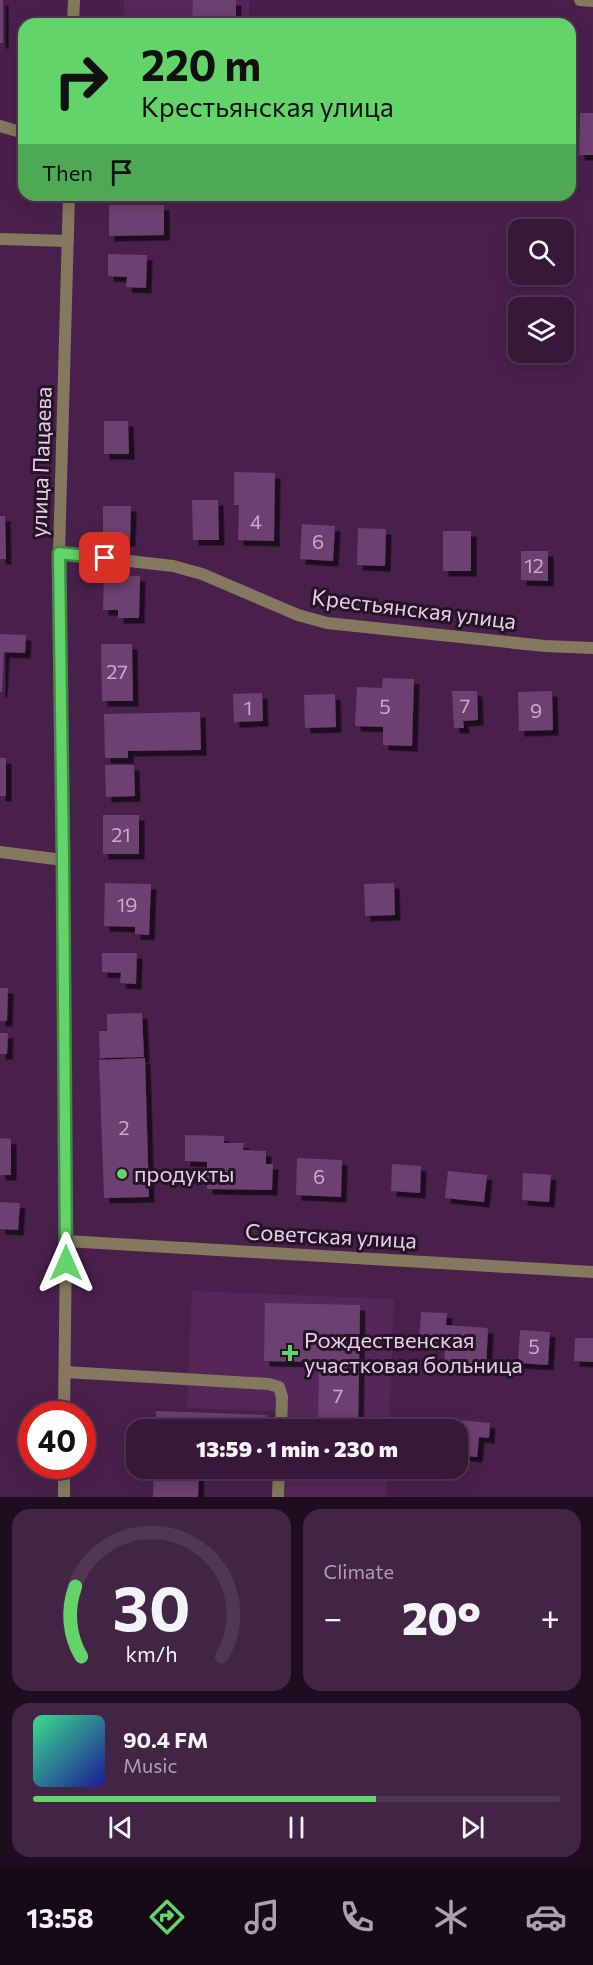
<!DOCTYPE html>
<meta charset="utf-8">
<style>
:root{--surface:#371839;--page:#422544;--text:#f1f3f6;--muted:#aaa0ae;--line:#513753;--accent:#62d469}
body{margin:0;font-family:Commissioner,sans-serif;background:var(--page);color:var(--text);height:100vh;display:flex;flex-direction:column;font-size:22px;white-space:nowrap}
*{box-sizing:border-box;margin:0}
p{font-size:20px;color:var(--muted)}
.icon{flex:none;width:33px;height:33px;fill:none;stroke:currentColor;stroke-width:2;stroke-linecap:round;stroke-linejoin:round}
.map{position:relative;height:1497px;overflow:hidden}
.drawer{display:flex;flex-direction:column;gap:12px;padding:12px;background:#1e0d1f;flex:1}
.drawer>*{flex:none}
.top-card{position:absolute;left:18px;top:18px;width:558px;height:183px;border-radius:18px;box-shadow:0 3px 15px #0003,0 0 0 2px var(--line);background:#62d469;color:#111;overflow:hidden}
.buttons{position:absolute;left:508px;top:219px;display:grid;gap:12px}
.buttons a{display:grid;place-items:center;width:66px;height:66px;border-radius:12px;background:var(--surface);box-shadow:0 3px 15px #0003,0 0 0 2px var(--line);font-size:30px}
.speed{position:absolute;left:18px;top:1401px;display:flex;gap:12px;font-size:30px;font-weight:700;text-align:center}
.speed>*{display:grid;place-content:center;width:78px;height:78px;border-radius:50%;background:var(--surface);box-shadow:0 3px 15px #0003,0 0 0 2px var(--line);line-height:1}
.speed .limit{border:9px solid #d22;background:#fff;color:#111}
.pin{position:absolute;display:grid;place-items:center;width:51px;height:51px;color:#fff;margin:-26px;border-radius:12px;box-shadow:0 3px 9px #0006}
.me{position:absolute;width:66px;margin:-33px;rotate:0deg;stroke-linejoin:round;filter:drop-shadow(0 0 4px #0008)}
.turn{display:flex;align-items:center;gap:21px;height:126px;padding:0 24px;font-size:27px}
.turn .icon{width:78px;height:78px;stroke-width:2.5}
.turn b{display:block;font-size:42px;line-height:51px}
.then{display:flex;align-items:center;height:57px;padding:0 24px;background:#0003;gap:12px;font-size:22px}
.big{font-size:45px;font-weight:800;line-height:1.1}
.drawer .card{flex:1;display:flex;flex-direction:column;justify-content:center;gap:9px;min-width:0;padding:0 21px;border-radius:18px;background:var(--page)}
.drawer .dial{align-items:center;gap:0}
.dial svg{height:156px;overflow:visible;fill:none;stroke:var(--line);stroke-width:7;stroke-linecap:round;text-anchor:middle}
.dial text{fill:var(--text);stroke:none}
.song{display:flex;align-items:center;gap:18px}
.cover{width:72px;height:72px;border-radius:9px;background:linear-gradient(135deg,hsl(150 70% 55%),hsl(240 70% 35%))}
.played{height:6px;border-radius:3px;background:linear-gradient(90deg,var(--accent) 65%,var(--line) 65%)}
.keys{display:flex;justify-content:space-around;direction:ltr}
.heat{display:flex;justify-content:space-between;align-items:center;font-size:33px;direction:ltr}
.drawer .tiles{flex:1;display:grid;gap:12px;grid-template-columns:1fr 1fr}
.card:last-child{grid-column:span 2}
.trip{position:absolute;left:126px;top:1419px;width:342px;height:60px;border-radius:18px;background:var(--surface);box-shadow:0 3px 15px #0003,0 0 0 2px var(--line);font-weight:800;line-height:60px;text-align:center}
.tab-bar{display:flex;height:96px;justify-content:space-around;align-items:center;background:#160a17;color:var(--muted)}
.tab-bar .icon{width:42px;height:42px}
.tab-bar .on{color:var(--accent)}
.tab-bar b{font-size:27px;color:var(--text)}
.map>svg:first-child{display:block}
.built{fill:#552759}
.building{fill:#6c416f;filter:url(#shadow)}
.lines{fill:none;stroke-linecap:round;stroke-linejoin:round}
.service{stroke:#84785e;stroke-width:12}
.minor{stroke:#84785e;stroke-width:12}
.tertiary{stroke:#84785e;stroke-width:12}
.route-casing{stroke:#408a44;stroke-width:15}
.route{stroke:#62d469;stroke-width:10}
.poi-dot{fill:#62d469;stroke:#251326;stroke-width:2}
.labels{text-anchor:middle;stroke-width:6;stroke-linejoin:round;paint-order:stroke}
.number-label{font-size:20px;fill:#c8abca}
.street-label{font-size:22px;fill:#e7cee8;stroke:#251326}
.poi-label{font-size:22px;fill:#e7cee8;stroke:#251326;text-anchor:start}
</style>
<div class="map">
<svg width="593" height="1497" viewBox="0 0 593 1497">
<defs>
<filter id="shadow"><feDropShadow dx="5.5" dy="5.5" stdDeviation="0" flood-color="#0009"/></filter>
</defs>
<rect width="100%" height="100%" fill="#49204c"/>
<path class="built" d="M 124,0 L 249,0 L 249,24 L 123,24 Z
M 192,1291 L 394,1299 L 389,1429 L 287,1429 L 288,1412 L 187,1408 Z
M 286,1469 L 388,1469 L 386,1497 L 285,1497 Z"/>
<path class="building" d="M 0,0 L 3,0 L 3,43 L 0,43 Z
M 193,0 L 236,0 L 236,24 L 192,24 Z
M 580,113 L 593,113 L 593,155 L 579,155 Z
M 109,205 L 164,205 L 164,235 L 109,236 Z
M 108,254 L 147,255 L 146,288 L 126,287 L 127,277 L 108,276 Z
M 104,421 L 128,421 L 129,454 L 104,454 Z
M 234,472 L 275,473 L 274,541 L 238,540 L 239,505 L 234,505 Z
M 192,500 L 218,500 L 219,540 L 193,540 Z
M 103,506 L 131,506 L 130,541 L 103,540 Z
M 0,516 L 5,516 L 6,559 L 0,559 Z
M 302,524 L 335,526 L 333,561 L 300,559 Z
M 358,528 L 386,529 L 385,566 L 357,565 Z
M 443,531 L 471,531 L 471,571 L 443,571 Z
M 521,551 L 548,551 L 548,581 L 521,580 Z
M 104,575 L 140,576 L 139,618 L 118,618 L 118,610 L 103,610 Z
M 0,634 L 26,635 L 25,653 L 4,652 L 2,692 L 0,692 Z
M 101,644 L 132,644 L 133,701 L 102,701 Z
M 383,678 L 414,679 L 412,746 L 383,745 L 383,727 L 355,726 L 357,687 L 382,688 Z
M 452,691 L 477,691 L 478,720 L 463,721 L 464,728 L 454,728 Z
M 552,691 L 553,730 L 519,731 L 518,692 Z
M 262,693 L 263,721 L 234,722 L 233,694 Z
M 335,694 L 336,727 L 305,728 L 304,695 Z
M 200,712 L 201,750 L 128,751 L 128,758 L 105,758 L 104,714 Z
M 0,758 L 6,758 L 6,796 L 0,796 Z
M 105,765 L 134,765 L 135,796 L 106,797 Z
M 103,815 L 139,815 L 139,854 L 103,854 Z
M 105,883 L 151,884 L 149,935 L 135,934 L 135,927 L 104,926 Z
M 394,883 L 395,915 L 365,916 L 364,884 Z
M 102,953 L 137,953 L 136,984 L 120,983 L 121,973 L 102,972 Z
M 0,988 L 8,988 L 7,1021 L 0,1021 Z
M 142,1013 L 144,1057 L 100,1058 L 99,1031 L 107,1031 L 107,1014 Z
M 0,1033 L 8,1033 L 7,1054 L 0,1054 Z
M 145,1058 L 149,1197 L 104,1198 L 99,1060 Z
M 185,1135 L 224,1136 L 224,1143 L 244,1143 L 243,1150 L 266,1151 L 266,1164 L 273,1164 L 272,1190 L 207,1189 L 207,1162 L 185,1161 Z
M 0,1138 L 11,1139 L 11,1175 L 0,1175 Z
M 297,1158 L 342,1160 L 341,1197 L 296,1195 Z
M 392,1164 L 421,1166 L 420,1193 L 391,1191 Z
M 448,1171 L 487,1175 L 484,1202 L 445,1198 Z
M 523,1173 L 551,1175 L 549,1202 L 522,1200 Z
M 0,1202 L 20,1203 L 18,1230 L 0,1229 Z
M 265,1303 L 360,1305 L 358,1430 L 318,1430 L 319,1362 L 264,1361 Z
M 421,1312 L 447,1313 L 446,1325 L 488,1328 L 486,1369 L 444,1367 L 445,1344 L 419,1343 Z
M 520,1330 L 550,1332 L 548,1365 L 518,1363 Z
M 575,1338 L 593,1338 L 593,1362 L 574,1361 Z
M 156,1411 L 267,1415 L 266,1430 L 156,1430 Z
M 459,1420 L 490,1423 L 489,1438 L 479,1437 L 477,1457 L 458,1455 Z
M 154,1468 L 199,1468 L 198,1497 L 153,1497 Z"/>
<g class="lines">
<path class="service" d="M 0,239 L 68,241
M 65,1372 L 269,1384 L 279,1387 L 282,1397 L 281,1430
M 278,1497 L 279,1468"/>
<path class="minor" d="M 580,0 L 593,1
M 0,126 L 24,133
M 59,553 L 173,566 L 202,574 L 298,615 L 327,623 L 545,646 L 593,648
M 0,852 L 63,860
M 66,1241 L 593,1272"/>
<path class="tertiary" d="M 73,24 L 74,0
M 64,1414 L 66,1241 L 59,553 L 69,195
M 64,1497 L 64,1466"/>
</g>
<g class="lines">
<g class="route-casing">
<path id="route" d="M 66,1263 L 63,860 L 59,553 L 105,558"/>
</g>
<use href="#route" class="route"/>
</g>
<g class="poi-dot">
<circle cx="122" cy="1174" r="6"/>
<path d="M287 1344h6v6h6v6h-6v6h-6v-6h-6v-6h6z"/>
</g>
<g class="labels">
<g class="number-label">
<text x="256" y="529">4</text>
<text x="318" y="549">6</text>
<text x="534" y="573">12</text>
<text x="117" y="679">27</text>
<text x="465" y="713">7</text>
<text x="385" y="714">5</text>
<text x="248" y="715">1</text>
<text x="536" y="718">9</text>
<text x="121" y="842">21</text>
<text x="127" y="912">19</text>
<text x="124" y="1135">2</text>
<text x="319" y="1184">6</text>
<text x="534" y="1354">5</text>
<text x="338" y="1403">7</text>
</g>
<g class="street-label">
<text transform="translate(41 462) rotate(-88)" y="8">улица Пацаева</text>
<text transform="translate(414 609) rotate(7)" y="8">Крестьянская улица</text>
<text transform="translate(331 1236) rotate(3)" y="8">Советская улица</text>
</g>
<g class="poi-label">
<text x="134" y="1182">продукты</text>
<text x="304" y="1348">Рождественская<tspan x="304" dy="25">участковая больница</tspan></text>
</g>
</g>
</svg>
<div class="buttons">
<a><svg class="icon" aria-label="search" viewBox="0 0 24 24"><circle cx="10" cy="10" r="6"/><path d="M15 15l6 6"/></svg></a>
<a><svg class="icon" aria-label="layers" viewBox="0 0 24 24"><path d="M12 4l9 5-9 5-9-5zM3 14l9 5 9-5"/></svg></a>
</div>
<div class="speed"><div class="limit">40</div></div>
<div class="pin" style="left:105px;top:558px;background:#d93025"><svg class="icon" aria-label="arrive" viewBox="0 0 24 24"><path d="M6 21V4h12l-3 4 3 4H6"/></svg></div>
<svg class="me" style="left:66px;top:1263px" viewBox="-20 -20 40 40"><path d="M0-17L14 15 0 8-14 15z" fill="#62d469" stroke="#fff" stroke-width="4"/></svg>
<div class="trip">13:59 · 1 min · 230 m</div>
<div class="top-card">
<div class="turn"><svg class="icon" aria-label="right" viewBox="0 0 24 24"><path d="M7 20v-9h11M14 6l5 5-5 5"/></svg><div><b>220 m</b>Крестьянская улица</div></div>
<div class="then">Then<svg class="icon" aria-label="arrive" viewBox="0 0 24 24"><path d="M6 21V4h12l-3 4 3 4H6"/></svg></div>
</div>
</div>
<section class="drawer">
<div class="tiles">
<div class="card dial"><svg viewBox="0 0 100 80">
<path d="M14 69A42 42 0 1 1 86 69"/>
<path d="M14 69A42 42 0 0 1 11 33" stroke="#62d469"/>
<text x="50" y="56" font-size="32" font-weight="700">30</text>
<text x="50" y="72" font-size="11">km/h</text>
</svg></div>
<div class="card"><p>Climate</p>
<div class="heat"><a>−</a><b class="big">20°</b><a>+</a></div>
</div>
<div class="card">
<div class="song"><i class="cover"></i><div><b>90.4 FM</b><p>Music</p></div></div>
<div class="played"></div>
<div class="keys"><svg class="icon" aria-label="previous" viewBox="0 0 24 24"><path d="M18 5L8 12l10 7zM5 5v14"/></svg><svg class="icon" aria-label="pause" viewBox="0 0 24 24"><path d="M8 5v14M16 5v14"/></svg><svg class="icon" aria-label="next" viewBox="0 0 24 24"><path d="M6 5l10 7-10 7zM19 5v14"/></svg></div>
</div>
</div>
</section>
<nav class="tab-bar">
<b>13:58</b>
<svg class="icon on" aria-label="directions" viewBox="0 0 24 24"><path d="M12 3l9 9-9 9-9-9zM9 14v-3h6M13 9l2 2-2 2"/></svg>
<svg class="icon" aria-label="music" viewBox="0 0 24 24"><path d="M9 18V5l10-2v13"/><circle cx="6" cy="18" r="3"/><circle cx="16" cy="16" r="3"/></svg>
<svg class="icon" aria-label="phone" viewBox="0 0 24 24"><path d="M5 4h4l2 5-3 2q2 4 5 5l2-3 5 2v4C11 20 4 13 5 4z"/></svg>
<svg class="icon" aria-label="climate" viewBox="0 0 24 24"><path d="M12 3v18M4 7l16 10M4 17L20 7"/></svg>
<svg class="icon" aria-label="car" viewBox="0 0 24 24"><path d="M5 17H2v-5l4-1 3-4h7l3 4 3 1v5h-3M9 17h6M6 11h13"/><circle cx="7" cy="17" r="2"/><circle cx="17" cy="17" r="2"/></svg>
</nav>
